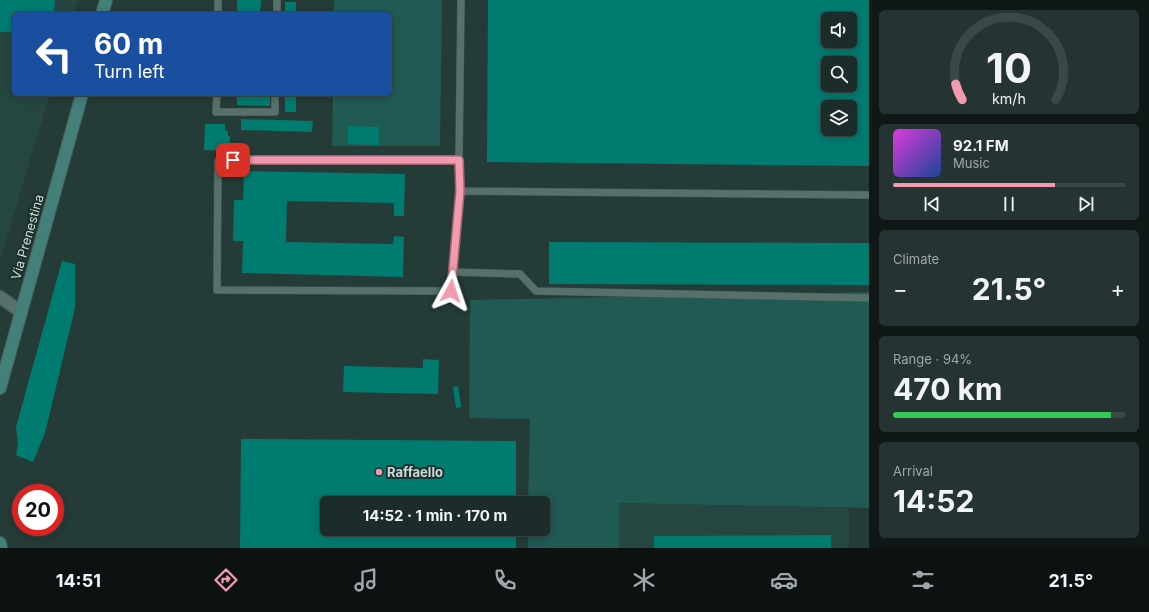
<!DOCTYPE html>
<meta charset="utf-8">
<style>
:root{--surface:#1c2c2a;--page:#253432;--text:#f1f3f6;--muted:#a0a7a8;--line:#3a4847;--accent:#f29aae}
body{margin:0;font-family:Inter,sans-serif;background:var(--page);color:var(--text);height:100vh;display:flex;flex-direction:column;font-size:15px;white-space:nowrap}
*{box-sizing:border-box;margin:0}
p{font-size:13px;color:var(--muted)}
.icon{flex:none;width:22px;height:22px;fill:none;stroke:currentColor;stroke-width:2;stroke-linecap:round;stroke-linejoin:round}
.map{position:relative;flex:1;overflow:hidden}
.panel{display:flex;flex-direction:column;gap:10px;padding:10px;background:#0f1817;width:280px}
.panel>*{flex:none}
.guide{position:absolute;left:12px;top:12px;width:380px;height:84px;border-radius:6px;box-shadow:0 2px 10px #0003,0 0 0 1px var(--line);background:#1a4fa0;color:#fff;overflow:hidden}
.tools{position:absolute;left:821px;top:12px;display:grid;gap:8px}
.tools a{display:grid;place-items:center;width:36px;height:36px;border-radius:6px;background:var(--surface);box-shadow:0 2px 10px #0003,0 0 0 1px var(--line);font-size:20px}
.speed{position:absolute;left:12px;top:484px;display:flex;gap:8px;font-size:20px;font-weight:700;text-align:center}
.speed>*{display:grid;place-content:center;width:52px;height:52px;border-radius:50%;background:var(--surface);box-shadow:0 2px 10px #0003,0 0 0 1px var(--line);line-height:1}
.speed .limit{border:6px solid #d22;background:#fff;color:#111}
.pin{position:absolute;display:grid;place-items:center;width:34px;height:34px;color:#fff;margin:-17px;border-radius:8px;box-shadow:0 2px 6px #0006}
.me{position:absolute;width:44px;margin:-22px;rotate:5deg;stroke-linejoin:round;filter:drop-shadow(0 0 3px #0008)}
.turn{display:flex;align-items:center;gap:14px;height:84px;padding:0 16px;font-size:18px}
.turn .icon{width:52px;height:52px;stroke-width:2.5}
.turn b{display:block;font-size:28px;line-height:34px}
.big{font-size:30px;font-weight:700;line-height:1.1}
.panel .tile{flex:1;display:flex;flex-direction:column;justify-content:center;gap:6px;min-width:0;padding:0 14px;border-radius:6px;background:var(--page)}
.panel .dial{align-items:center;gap:0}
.dial svg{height:104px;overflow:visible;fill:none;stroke:var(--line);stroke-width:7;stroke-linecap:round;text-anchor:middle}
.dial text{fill:var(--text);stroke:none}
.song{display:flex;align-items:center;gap:12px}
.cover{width:48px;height:48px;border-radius:6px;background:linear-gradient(135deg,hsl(300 70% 55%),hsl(220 70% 35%))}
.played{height:4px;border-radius:2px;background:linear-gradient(90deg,var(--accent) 70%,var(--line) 70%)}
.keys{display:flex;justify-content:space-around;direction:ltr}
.heat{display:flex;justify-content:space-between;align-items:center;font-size:22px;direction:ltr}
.charge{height:6px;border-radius:3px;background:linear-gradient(90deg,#34c759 94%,var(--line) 0)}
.trip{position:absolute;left:320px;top:496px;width:230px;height:40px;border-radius:6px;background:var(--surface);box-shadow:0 2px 10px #0003,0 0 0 1px var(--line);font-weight:700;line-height:40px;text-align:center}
.tabs{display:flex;height:64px;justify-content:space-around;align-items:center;background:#0b1211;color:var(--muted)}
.tabs .icon{width:28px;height:28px}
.tabs .current{color:var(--accent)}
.tabs b{font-size:18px;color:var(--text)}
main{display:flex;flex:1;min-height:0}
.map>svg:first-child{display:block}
.built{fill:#264642}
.green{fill:#205a53}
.building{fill:#007b70;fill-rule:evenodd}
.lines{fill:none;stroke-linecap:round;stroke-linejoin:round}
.lane-casing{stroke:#465956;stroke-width:8}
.street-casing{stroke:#465956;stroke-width:14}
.secondary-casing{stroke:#465956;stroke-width:14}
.lane{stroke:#58706c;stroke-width:7}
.street{stroke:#58706c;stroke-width:12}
.secondary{stroke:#438079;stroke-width:12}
.route-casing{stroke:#9d6471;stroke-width:10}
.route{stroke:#f29aae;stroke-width:7}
.poi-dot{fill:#f29aae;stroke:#1a312e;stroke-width:1.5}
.labels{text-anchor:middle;stroke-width:4;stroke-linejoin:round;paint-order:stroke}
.street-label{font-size:13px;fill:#cddad8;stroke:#1a312e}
.poi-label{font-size:13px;font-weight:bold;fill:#cddad8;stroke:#1a312e;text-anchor:start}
</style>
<main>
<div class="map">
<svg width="869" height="548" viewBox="0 0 869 548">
<rect width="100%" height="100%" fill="#253b38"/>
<path class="built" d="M 0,0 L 78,0 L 73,14 L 14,14 L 14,94 L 50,94 L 0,261 Z
M 619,503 L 849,508 L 849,548 L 619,548 Z"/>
<path class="green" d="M 334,0 L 442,0 L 440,146 L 332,146 L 333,94 L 390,94 L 390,14 L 334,14 Z
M 869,292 L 869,508 L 619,503 L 619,548 L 528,548 L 528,529 L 543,529 L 543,503 L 528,503 L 530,419 L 469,418 L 470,300 Z"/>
<path class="building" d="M 0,0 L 55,0 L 54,14 L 14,14 L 14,32 L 0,32 Z
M 237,0 L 261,0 L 260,14 L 237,14 Z
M 488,0 L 869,0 L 869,166 L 487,162 ZM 828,19 L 850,19 L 850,41 L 828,41 ZM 828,63 L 850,63 L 850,85 L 828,85 ZM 828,107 L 850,107 L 850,129 L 828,129 Z
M 285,2 L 296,2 L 296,14 L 285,14 Z
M 237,94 L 270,94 L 270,106 L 237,105 Z
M 285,94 L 296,94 L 296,112 L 285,112 Z
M 241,119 L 313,121 L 312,132 L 241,130 Z
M 205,124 L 225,124 L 225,131 L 228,131 L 228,136 L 230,136 L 230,151 L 204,150 Z
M 348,126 L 379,127 L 379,145 L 348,144 Z
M 244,171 L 405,174 L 404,216 L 394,216 L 394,203 L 287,201 L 286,242 L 393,244 L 394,236 L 404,237 L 403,277 L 242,273 L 243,241 L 233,241 L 234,200 L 243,200 Z
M 549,242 L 869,243 L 869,285 L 549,284 Z
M 62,261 L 75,264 L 75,308 L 45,433 L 33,462 L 16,455 L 18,444 L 16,427 Z
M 423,359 L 439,360 L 438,394 L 343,392 L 344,366 L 423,368 Z
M 458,386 L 461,407 L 456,408 L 453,387 Z
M 241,439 L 516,441 L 516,503 L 327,503 L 327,529 L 516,529 L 516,548 L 240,548 Z
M 831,535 L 831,548 L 654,548 L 654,536 Z"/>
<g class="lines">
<g class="lane-casing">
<path id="lane" d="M 218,14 L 218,0
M 277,14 L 277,0
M 217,94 L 216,112 L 275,112 L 275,94
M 459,160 L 460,191 L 451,291 L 217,290 L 218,161 Z
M 459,160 L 461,0
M 460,191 L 869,195
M 453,272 L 520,274 L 536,291 L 869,298"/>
</g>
<g class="street-casing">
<path id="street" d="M 0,297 L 21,312"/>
</g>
<g class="secondary-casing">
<path id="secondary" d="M 102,14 L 106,0
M 0,388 L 82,94
M 0,543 L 1,548"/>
</g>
<use href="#lane" class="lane"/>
<use href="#street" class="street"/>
<use href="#secondary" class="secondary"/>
</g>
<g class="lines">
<g class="route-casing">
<path id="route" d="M 233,160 L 459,160 L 460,191 L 451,291"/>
</g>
<use href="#route" class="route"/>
</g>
<circle class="poi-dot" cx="379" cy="472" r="4"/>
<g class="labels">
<g class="street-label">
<text transform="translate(27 237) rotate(-74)" y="5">Via Prenestina</text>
</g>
<g class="poi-label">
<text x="387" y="477">Raffaello</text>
</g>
</g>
</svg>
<div class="tools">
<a><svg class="icon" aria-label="sound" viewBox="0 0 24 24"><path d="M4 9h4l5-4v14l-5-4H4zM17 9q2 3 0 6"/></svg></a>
<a><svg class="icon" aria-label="search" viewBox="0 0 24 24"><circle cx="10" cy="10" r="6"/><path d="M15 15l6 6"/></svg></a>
<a><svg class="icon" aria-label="layers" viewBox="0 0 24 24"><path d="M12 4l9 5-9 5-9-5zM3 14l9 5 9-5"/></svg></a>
</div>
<div class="speed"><div class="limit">20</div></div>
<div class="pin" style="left:233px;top:160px;background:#d93025"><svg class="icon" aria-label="arrive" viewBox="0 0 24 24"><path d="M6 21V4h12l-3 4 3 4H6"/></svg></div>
<svg class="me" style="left:451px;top:291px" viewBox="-20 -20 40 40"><path d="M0-17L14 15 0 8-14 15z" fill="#f29aae" stroke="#fff" stroke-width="4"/></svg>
<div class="trip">14:52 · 1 min · 170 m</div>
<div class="guide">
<div class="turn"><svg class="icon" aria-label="left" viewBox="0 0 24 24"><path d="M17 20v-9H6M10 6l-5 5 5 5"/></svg><div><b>60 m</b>Turn left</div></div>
</div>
</div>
<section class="panel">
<div class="tile dial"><svg viewBox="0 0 100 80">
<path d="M14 69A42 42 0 1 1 86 69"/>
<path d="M14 69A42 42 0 0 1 9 57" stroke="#f29aae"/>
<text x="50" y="56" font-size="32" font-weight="700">10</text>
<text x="50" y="72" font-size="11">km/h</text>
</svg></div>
<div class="tile">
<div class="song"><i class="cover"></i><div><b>92.1 FM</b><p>Music</p></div></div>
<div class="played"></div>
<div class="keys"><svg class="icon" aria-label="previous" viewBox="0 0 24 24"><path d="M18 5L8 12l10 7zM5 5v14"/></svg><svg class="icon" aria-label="pause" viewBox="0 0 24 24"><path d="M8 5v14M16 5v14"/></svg><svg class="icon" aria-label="next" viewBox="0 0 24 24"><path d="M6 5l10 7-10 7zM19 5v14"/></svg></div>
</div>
<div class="tile"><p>Climate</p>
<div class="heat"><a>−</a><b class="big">21.5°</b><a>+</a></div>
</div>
<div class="tile"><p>Range · 94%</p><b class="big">470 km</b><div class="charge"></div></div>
<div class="tile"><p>Arrival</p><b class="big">14:52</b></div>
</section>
</main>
<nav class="tabs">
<b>14:51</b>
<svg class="icon current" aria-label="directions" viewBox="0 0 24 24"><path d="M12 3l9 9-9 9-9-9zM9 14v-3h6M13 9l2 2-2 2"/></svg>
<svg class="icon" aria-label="music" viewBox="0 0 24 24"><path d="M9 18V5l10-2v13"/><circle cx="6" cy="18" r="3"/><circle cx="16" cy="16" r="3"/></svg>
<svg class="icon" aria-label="phone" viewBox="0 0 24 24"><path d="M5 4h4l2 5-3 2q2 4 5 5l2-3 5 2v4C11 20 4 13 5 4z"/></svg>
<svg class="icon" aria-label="climate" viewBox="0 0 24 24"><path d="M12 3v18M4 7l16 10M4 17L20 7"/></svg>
<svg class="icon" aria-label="car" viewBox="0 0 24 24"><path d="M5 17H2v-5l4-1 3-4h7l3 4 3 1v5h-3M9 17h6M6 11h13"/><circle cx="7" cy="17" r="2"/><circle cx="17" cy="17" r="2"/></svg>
<svg class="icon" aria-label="filters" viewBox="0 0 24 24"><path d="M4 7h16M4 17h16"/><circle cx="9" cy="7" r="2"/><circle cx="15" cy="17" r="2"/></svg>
<b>21.5°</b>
</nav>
